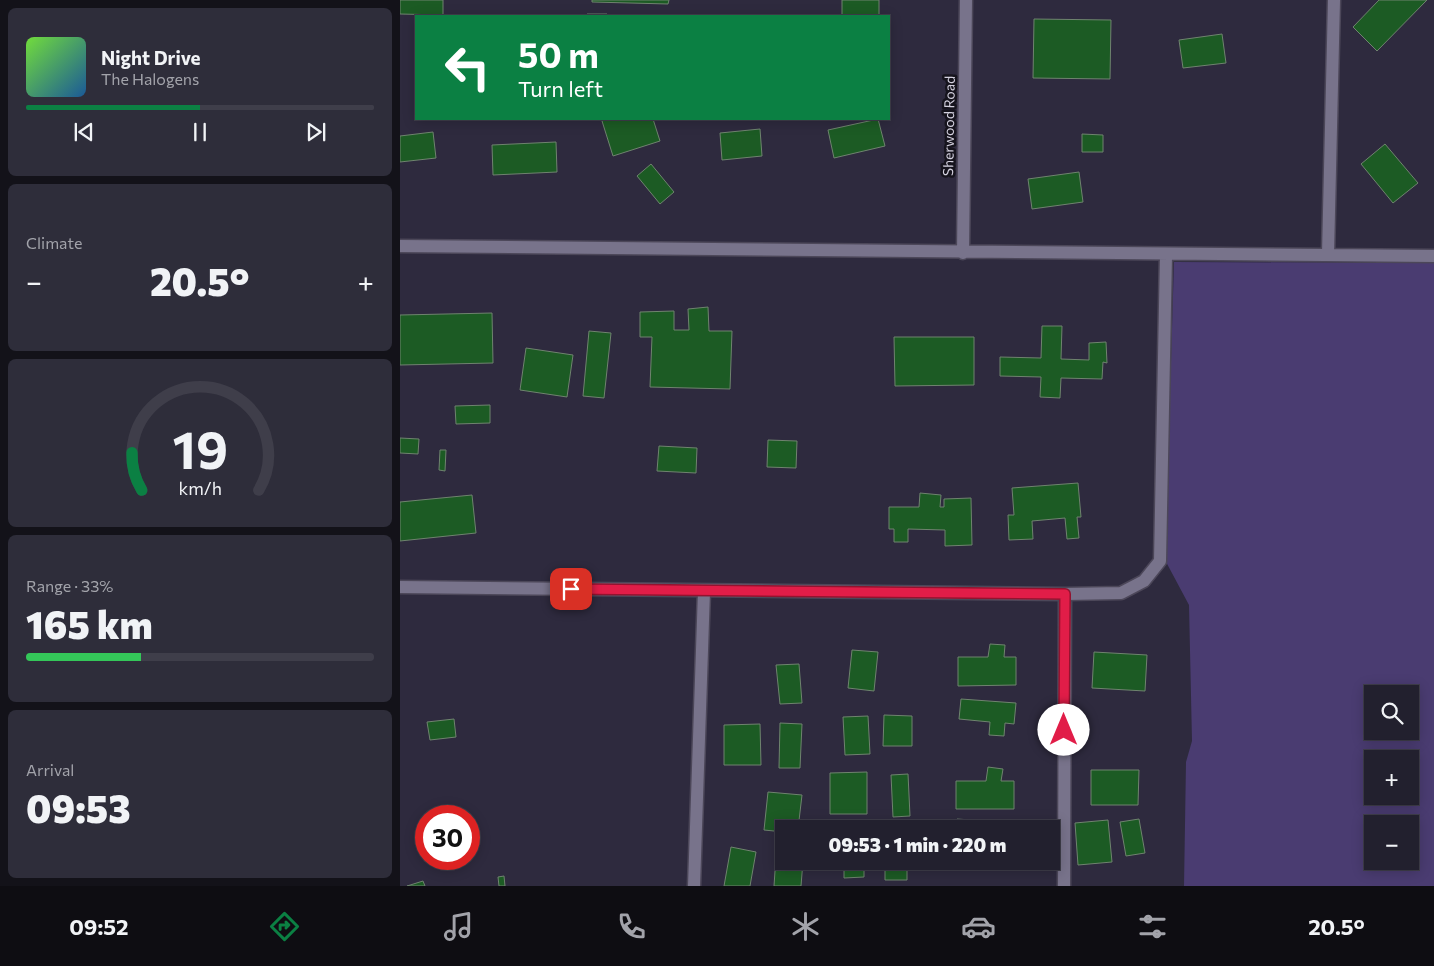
<!DOCTYPE html>
<meta charset="utf-8">
<style>
:root{--surface:#22202e;--page:#2e2d3a;--text:#f1f3f6;--muted:#a2a3aa;--line:#3f3e4a;--accent:#0b8043}
body{margin:0;font-family:Commissioner,sans-serif;background:var(--page);color:var(--text);height:100vh;display:flex;flex-direction:column;font-size:19px;white-space:nowrap}
*{box-sizing:border-box;margin:0}
p{font-size:16px;color:var(--muted)}
.icon{flex:none;width:28px;height:28px;fill:none;stroke:currentColor;stroke-width:2;stroke-linecap:round;stroke-linejoin:round}
.map{position:relative;flex:1;overflow:hidden}
.details{display:flex;flex-direction:column;gap:8px;padding:8px;background:#131219;width:400px}
.details>*{flex:none}
.hud{position:absolute;left:15px;top:15px;width:475px;height:105px;border-radius:0px;box-shadow:0 2px 12px #0003,0 0 0 1px var(--line);background:#0b8043;color:#fff;overflow:hidden}
.buttons{position:absolute;left:964px;top:685px;display:grid;gap:10px}
.buttons a{display:grid;place-items:center;width:55px;height:55px;border-radius:0px;background:var(--surface);box-shadow:0 2px 12px #0003,0 0 0 1px var(--line);font-size:25px}
.speed{position:absolute;left:15px;top:805px;display:flex;gap:10px;font-size:25px;font-weight:700;text-align:center}
.speed>*{display:grid;place-content:center;width:65px;height:65px;border-radius:50%;background:var(--surface);box-shadow:0 2px 12px #0003,0 0 0 1px var(--line);line-height:1}
.speed .limit{border:8px solid #d22;background:#fff;color:#111}
.pin{position:absolute;display:grid;place-items:center;width:42px;height:42px;color:#fff;margin:-21px;border-radius:10px;box-shadow:0 2px 8px #0006}
.me{position:absolute;width:55px;margin:-28px;rotate:0deg;stroke-linejoin:round;filter:drop-shadow(0 0 4px #0008)}
.turn{display:flex;align-items:center;gap:18px;height:105px;padding:0 20px;font-size:22px}
.turn .icon{width:65px;height:65px;stroke-width:2.5}
.turn b{display:block;font-size:35px;line-height:42px}
.big{font-size:38px;font-weight:800;line-height:1.1}
.details .tile{flex:1;display:flex;flex-direction:column;justify-content:center;gap:8px;min-width:0;padding:0 18px;border-radius:8px;background:var(--page)}
.details .dial{align-items:center;gap:0}
.dial svg{height:130px;overflow:visible;fill:none;stroke:var(--line);stroke-width:7;stroke-linecap:round;text-anchor:middle}
.dial text{fill:var(--text);stroke:none}
.song{display:flex;align-items:center;gap:15px}
.cover{width:60px;height:60px;border-radius:8px;background:linear-gradient(135deg,hsl(100 70% 55%),hsl(210 70% 35%))}
.played{height:5px;border-radius:2px;background:linear-gradient(90deg,var(--accent) 50%,var(--line) 50%)}
.keys{display:flex;justify-content:space-around;direction:ltr}
.heat{display:flex;justify-content:space-between;align-items:center;font-size:28px;direction:ltr}
.charge{height:8px;border-radius:4px;background:linear-gradient(90deg,#34c759 33%,var(--line) 0)}
.trip{position:absolute;left:375px;top:820px;width:285px;height:50px;border-radius:0px;background:var(--surface);box-shadow:0 2px 12px #0003,0 0 0 1px var(--line);font-weight:800;line-height:50px;text-align:center}
.tab-bar{display:flex;height:80px;justify-content:space-around;align-items:center;background:#0e0d12;color:var(--muted)}
.tab-bar .icon{width:35px;height:35px}
.tab-bar .active{color:var(--accent)}
.tab-bar b{font-size:22px;color:var(--text)}
main{display:flex;flex:1;min-height:0}
.map>svg:first-child{display:block}
.green{fill:#4a3c71;fill-rule:evenodd}
.building{fill:#1c5b24;stroke:#6f836f}
.lines{fill:none;stroke-linecap:round;stroke-linejoin:round}
.minor-casing{stroke:#4c4759;stroke-width:15}
.minor{stroke:#78738b;stroke-width:12}
.route-casing{stroke:#92132f;stroke-width:12}
.route{stroke:#e11d48;stroke-width:9}
.labels{text-anchor:middle;stroke-width:5;stroke-linejoin:round;paint-order:stroke}
.street-label{font-size:14px;fill:#d4d1df;stroke:#16141d}
</style>
<main>
<section class="details">
<div class="tile">
<div class="song"><i class="cover"></i><div><b>Night Drive</b><p>The Halogens</p></div></div>
<div class="played"></div>
<div class="keys"><svg class="icon" aria-label="previous" viewBox="0 0 24 24"><path d="M18 5L8 12l10 7zM5 5v14"/></svg><svg class="icon" aria-label="pause" viewBox="0 0 24 24"><path d="M8 5v14M16 5v14"/></svg><svg class="icon" aria-label="next" viewBox="0 0 24 24"><path d="M6 5l10 7-10 7zM19 5v14"/></svg></div>
</div>
<div class="tile"><p>Climate</p>
<div class="heat"><a>−</a><b class="big">20.5°</b><a>+</a></div>
</div>
<div class="tile dial"><svg viewBox="0 0 100 80">
<path d="M14 69A42 42 0 1 1 86 69"/>
<path d="M14 69A42 42 0 0 1 8 46" stroke="#0b8043"/>
<text x="50" y="56" font-size="32" font-weight="700">19</text>
<text x="50" y="72" font-size="11">km/h</text>
</svg></div>
<div class="tile"><p>Range · 33%</p><b class="big">165 km</b><div class="charge"></div></div>
<div class="tile"><p>Arrival</p><b class="big">09:53</b></div>
</section>
<div class="map">
<svg width="1034" height="886" viewBox="0 0 1034 886">
<rect width="100%" height="100%" fill="#2e2a3e"/>
<path class="green" d="M 774,262 L 1034,263 L 1034,886 L 784,886 L 786,762 L 792,741 L 789,605 L 765,560 ZM 972,694 L 1010,694 L 1010,731 L 972,731 ZM 972,759 L 1010,759 L 1010,796 L 972,796 ZM 972,824 L 1010,824 L 1010,861 L 972,861 Z"/>
<path class="building" d="M 0,0 L 43,0 L 43,15 L 0,14 Z
M 192,0 L 269,0 L 268,4 L 192,2 Z
M 442,0 L 479,0 L 479,16 L 442,16 Z
M 979,0 L 1027,0 L 977,51 L 953,27 Z
M 187,14 L 207,14 L 207,16 L 187,16 Z
M 634,19 L 711,20 L 710,79 L 633,78 Z
M 822,34 L 826,63 L 783,68 L 779,40 Z
M 208,119 L 253,119 L 260,141 L 213,156 L 202,121 Z
M 478,119 L 485,146 L 434,158 L 428,130 Z
M 360,129 L 362,156 L 322,160 L 320,133 Z
M 33,132 L 36,158 L 0,162 L 0,136 Z
M 682,134 L 703,135 L 703,152 L 682,152 Z
M 156,142 L 157,172 L 93,175 L 92,145 Z
M 985,144 L 1018,183 L 993,203 L 961,164 Z
M 251,164 L 274,192 L 260,204 L 237,176 Z
M 679,172 L 683,202 L 632,209 L 628,179 Z
M 308,307 L 309,331 L 332,331 L 330,389 L 250,387 L 252,337 L 240,337 L 240,312 L 274,311 L 274,330 L 289,330 L 288,309 Z
M 92,313 L 93,363 L 0,365 L 0,315 Z
M 642,326 L 662,326 L 661,359 L 689,360 L 689,343 L 706,342 L 707,363 L 703,362 L 702,379 L 661,378 L 660,398 L 640,397 L 641,377 L 600,376 L 600,357 L 641,358 Z
M 189,331 L 211,333 L 204,398 L 183,396 Z
M 494,337 L 574,337 L 574,385 L 495,386 Z
M 126,348 L 173,355 L 167,397 L 120,390 Z
M 90,405 L 90,423 L 56,424 L 55,406 Z
M 0,438 L 19,439 L 18,454 L 0,453 Z
M 368,440 L 397,441 L 396,468 L 367,467 Z
M 259,446 L 297,448 L 296,473 L 257,471 Z
M 40,450 L 46,450 L 45,471 L 39,470 Z
M 678,483 L 681,517 L 677,517 L 679,538 L 667,539 L 665,518 L 632,521 L 633,539 L 609,540 L 608,515 L 614,515 L 612,488 Z
M 520,493 L 541,495 L 540,507 L 544,507 L 544,499 L 571,498 L 572,545 L 545,546 L 545,530 L 508,529 L 508,542 L 494,542 L 494,529 L 489,529 L 489,507 L 519,507 Z
M 72,495 L 76,533 L 0,541 L 0,502 Z
M 590,644 L 605,645 L 604,657 L 616,657 L 616,685 L 558,686 L 558,657 L 588,657 Z
M 452,650 L 478,652 L 474,691 L 448,688 Z
M 694,652 L 747,655 L 745,691 L 692,688 Z
M 399,664 L 402,703 L 380,704 L 376,665 Z
M 561,699 L 616,703 L 614,724 L 605,723 L 604,736 L 589,735 L 590,722 L 559,719 Z
M 484,715 L 512,716 L 512,746 L 483,746 Z
M 468,716 L 470,754 L 445,755 L 443,717 Z
M 54,719 L 56,737 L 30,740 L 27,722 Z
M 380,723 L 402,724 L 400,768 L 379,768 Z
M 360,724 L 361,765 L 324,765 L 324,725 Z
M 588,767 L 603,769 L 601,781 L 614,781 L 614,809 L 556,809 L 556,781 L 586,781 Z
M 691,770 L 739,770 L 738,805 L 691,805 Z
M 467,772 L 467,814 L 430,814 L 430,773 Z
M 508,774 L 510,816 L 493,817 L 491,775 Z
M 368,792 L 402,795 L 398,829 L 384,829 L 384,832 L 364,830 Z
M 557,819 L 612,823 L 612,829 L 556,829 Z
M 739,819 L 745,853 L 726,856 L 720,822 Z
M 708,820 L 712,862 L 678,865 L 675,823 Z
M 331,847 L 356,852 L 350,886 L 324,886 Z
M 376,856 L 384,856 L 384,861 L 403,861 L 401,886 L 374,886 Z
M 444,861 L 464,861 L 464,877 L 444,878 Z
M 485,861 L 507,861 L 507,880 L 485,880 Z
M 104,876 L 105,886 L 99,886 L 98,877 Z
M 23,881 L 25,886 L 7,886 Z"/>
<g class="lines">
<g class="minor-casing">
<path id="minor" d="M 0,246 L 1034,256
M 563,253 L 566,0
M 928,254 L 934,0
M 0,587 L 665,594 L 721,593 L 744,581 L 760,561 L 766,255
M 294,886 L 304,591
M 664,886 L 665,594"/>
</g>
<use href="#minor" class="minor"/>
</g>
<g class="lines">
<g class="route-casing">
<path id="route" d="M 171,589 L 665,594 L 664,730"/>
</g>
<use href="#route" class="route"/>
</g>
<g class="labels">
<g class="street-label">
<text transform="translate(549 126) rotate(-89)" y="5">Sherwood Road</text>
</g>
</g>
</svg>
<div class="buttons">
<a><svg class="icon" aria-label="search" viewBox="0 0 24 24"><circle cx="10" cy="10" r="6"/><path d="M15 15l6 6"/></svg></a>
<a>+</a>
<a>−</a>
</div>
<div class="speed"><div class="limit">30</div></div>
<div class="pin" style="left:171px;top:589px;background:#d93025"><svg class="icon" aria-label="arrive" viewBox="0 0 24 24"><path d="M6 21V4h12l-3 4 3 4H6"/></svg></div>
<svg class="me" style="left:664px;top:730px" viewBox="-20 -20 40 40"><circle r="19" fill="#fff"/><path d="M0-13L10 11 0 6-10 11z" fill="#e11d48"/></svg>
<div class="trip">09:53 · 1 min · 220 m</div>
<div class="hud">
<div class="turn"><svg class="icon" aria-label="left" viewBox="0 0 24 24"><path d="M17 20v-9H6M10 6l-5 5 5 5"/></svg><div><b>50 m</b>Turn left</div></div>
</div>
</div>
</main>
<nav class="tab-bar">
<b>09:52</b>
<svg class="icon active" aria-label="directions" viewBox="0 0 24 24"><path d="M12 3l9 9-9 9-9-9zM9 14v-3h6M13 9l2 2-2 2"/></svg>
<svg class="icon" aria-label="music" viewBox="0 0 24 24"><path d="M9 18V5l10-2v13"/><circle cx="6" cy="18" r="3"/><circle cx="16" cy="16" r="3"/></svg>
<svg class="icon" aria-label="phone" viewBox="0 0 24 24"><path d="M5 4h4l2 5-3 2q2 4 5 5l2-3 5 2v4C11 20 4 13 5 4z"/></svg>
<svg class="icon" aria-label="climate" viewBox="0 0 24 24"><path d="M12 3v18M4 7l16 10M4 17L20 7"/></svg>
<svg class="icon" aria-label="car" viewBox="0 0 24 24"><path d="M5 17H2v-5l4-1 3-4h7l3 4 3 1v5h-3M9 17h6M6 11h13"/><circle cx="7" cy="17" r="2"/><circle cx="17" cy="17" r="2"/></svg>
<svg class="icon" aria-label="filters" viewBox="0 0 24 24"><path d="M4 7h16M4 17h16"/><circle cx="9" cy="7" r="2"/><circle cx="15" cy="17" r="2"/></svg>
<b>20.5°</b>
</nav>
